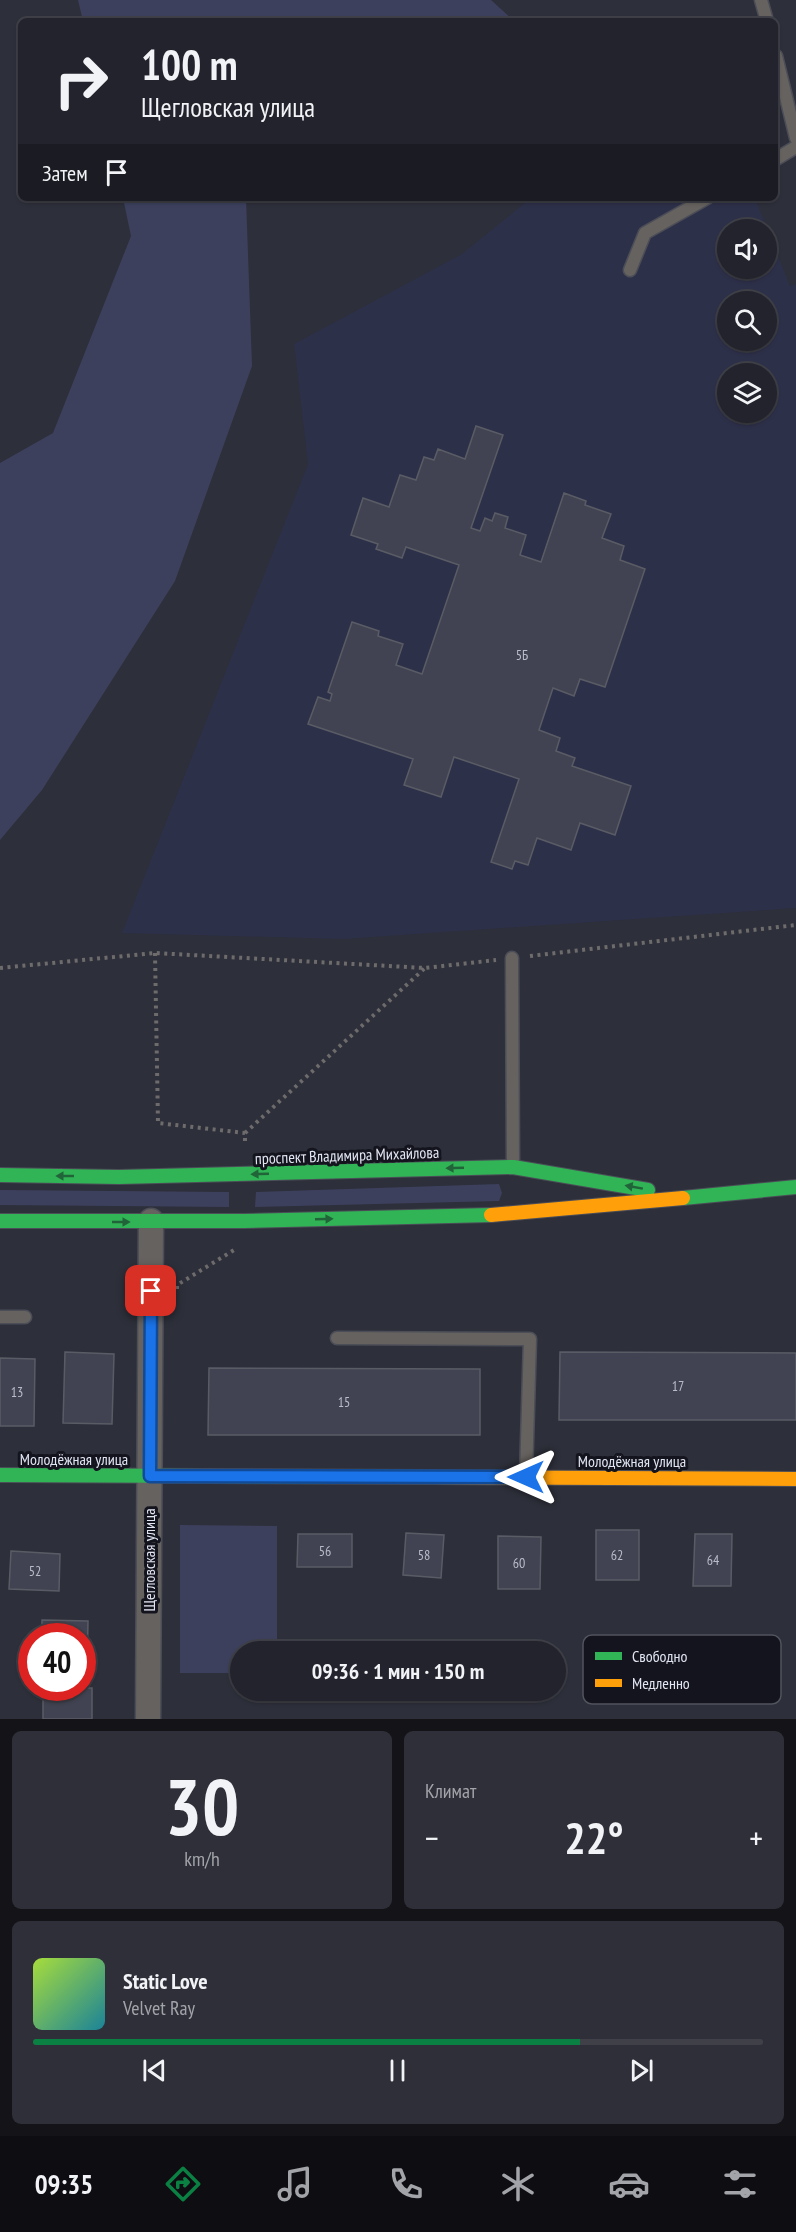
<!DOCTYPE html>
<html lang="ru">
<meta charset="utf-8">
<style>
:root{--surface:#22232c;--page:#2e2f38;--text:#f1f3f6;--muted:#a2a4a9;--line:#3f4048;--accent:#0b8043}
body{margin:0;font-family:"PT Sans Narrow",sans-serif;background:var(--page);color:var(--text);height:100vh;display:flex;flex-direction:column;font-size:22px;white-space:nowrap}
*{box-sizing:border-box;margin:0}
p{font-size:20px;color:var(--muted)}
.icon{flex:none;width:33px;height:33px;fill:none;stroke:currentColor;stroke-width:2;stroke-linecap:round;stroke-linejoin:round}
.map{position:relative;height:1719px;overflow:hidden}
.drawer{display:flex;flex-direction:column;gap:12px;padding:12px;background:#131318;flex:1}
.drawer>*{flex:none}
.hud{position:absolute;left:18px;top:18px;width:760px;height:183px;border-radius:9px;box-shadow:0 2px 4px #0004,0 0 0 2px var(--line);background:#22232c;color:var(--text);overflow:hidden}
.tools{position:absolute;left:717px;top:219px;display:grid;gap:12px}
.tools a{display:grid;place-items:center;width:60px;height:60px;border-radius:50%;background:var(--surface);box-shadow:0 2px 4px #0004,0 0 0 2px var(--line);font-size:30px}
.speed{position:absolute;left:18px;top:1623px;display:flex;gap:12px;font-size:30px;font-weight:700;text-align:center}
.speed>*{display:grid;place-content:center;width:78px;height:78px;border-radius:50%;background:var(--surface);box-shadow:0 2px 4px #0004,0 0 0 2px var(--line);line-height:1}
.speed .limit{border:9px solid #d22;background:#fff;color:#111}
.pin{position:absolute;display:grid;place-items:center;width:51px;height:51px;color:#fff;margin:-26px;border-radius:12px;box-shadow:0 3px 9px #0006}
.me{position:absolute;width:66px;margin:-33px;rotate:270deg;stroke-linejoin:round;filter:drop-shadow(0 0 4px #0008)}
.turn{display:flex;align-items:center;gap:21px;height:126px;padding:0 24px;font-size:27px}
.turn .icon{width:78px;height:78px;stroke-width:2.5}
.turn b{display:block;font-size:42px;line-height:51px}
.then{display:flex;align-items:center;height:57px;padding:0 24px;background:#0003;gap:12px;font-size:22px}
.big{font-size:45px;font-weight:700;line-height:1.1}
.drawer .card{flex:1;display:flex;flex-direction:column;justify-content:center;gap:9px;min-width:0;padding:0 21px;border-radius:9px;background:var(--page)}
.drawer .dial{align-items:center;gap:0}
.dial b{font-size:78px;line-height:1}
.song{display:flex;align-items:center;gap:18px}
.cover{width:72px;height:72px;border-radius:9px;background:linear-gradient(135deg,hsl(80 70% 55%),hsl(190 70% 35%))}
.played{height:6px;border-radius:3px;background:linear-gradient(90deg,var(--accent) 75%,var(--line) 75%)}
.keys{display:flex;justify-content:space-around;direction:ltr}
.heat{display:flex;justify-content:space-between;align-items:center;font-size:33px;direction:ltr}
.drawer .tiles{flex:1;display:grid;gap:12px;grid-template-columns:1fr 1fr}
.card:last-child{grid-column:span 2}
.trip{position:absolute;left:230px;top:1641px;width:336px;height:60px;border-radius:30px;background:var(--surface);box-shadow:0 2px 4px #0004,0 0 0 2px var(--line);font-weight:700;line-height:60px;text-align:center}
.tabs{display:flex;height:96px;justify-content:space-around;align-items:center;background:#0e0e12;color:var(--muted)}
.tabs .icon{width:42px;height:42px}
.tabs .active{color:var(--accent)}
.tabs b{font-size:27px;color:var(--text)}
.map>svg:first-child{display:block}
.built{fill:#2d3049;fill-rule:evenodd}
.green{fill:#3d405d}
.building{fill:#424352;stroke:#5a5c65;stroke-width:1.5}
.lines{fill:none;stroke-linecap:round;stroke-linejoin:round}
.lane-casing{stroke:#4b4d57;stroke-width:15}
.street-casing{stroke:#4b4d57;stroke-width:27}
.fast-casing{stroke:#4b4d57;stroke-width:16}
.slow-casing{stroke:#4b4d57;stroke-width:16}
.path{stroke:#6d6b6b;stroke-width:4;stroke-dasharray:3 4.5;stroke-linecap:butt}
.lane{stroke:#66625f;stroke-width:12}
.street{stroke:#66625f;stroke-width:24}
.fast{stroke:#30b455;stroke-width:14}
.slow{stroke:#ff9f0a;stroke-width:14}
.oneway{fill:#226439}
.route-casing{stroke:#114b97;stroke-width:15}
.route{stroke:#1a73e8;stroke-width:10}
.labels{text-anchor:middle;stroke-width:6;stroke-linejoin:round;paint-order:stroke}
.number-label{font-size:14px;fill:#babcca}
.street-label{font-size:16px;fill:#e2e5f2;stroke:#13141d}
.key{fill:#13141d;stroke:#51535d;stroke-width:1.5}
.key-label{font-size:16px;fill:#e2e5f2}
</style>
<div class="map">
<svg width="796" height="1719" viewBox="0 0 796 1719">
<rect width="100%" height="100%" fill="#2d2f3a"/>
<path class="built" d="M 531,198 L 755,198 L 790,286 L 796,284 L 796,908 L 343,939 L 122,933 L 308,464 L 294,344 L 462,254 ZM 728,230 L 766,230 L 766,268 L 728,268 ZM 728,302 L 766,302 L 766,340 L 728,340 ZM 728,374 L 766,374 L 766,412 L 728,412 Z"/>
<path class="green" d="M 78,0 L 491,0 L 514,21 L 83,21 Z
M 123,198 L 246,198 L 252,366 L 175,581 L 42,790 L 0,840 L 0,463 L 53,433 L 131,236 Z
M 499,1184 L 502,1193 L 499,1201 L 255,1207 L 256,1192 Z
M 0,1190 L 229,1192 L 229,1207 L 0,1205 Z
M 180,1525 L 277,1526 L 277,1651 L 240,1652 L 240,1673 L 180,1673 Z"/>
<path class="building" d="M 476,426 L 503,435 L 471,528 L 480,531 L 485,518 L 492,521 L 495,513 L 508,517 L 505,528 L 526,535 L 520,555 L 541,562 L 564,493 L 586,501 L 585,505 L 611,514 L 602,538 L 624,546 L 620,560 L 645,569 L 605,687 L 580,679 L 574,696 L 553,688 L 539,730 L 560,738 L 556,751 L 575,758 L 572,766 L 631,786 L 615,835 L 580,823 L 571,850 L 537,838 L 528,865 L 515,861 L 512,869 L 491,862 L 519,779 L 454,757 L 441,797 L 404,785 L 413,759 L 308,724 L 318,697 L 330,701 L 332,694 L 328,692 L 352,622 L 379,631 L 378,636 L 403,644 L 396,665 L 422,674 L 459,565 L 406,547 L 402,558 L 376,549 L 378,544 L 351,535 L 363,498 L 389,507 L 400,475 L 416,480 L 424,457 L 434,460 L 438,449 L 465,459 Z
M 65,1352 L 114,1354 L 112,1424 L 63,1423 Z
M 560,1352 L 796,1353 L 796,1420 L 559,1420 Z
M 0,1358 L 35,1359 L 34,1426 L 0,1426 Z
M 209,1368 L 480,1369 L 480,1435 L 208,1435 Z
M 596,1530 L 639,1530 L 639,1580 L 596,1580 Z
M 406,1533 L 444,1535 L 441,1578 L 403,1575 Z
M 298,1534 L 352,1534 L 352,1567 L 297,1567 Z
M 695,1534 L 732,1534 L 731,1586 L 693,1586 Z
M 498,1536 L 541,1537 L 540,1589 L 498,1589 Z
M 11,1551 L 60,1554 L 59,1591 L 9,1589 Z
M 42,1620 L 88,1621 L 87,1670 L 82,1670 L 82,1636 L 42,1636 Z
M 43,1688 L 92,1688 L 92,1719 L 43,1719 Z"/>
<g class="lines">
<g class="lane-casing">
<path id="lane" d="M 761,0 L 767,21
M 776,56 L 796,138
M 776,159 L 796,147
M 630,270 L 645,233 L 707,198
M 512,958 L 513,1166
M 0,1317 L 25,1317
M 337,1338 L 530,1339 L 526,1476"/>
</g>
<g class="street-casing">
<path id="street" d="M 148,1719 L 151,1221"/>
</g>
<g class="fast-casing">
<path id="fast" d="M 0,1175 L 119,1177 L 513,1167 L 648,1190
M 683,1198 L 796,1187
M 0,1221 L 244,1221 L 491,1215
M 0,1475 L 432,1477"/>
</g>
<g class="slow-casing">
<path id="slow" d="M 491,1215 L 683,1198
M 432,1477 L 796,1479"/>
</g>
<path class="path" d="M 155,953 L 158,1123 L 245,1133 L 245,1144
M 530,956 L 796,925
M 0,968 L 155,953 L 425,968 L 496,960
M 245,1133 L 425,968
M 177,1289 L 177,1285 L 234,1250"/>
<use href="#lane" class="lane"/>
<use href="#street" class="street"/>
<use href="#fast" class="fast"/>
<use href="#slow" class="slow"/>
</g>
<defs><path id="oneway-solid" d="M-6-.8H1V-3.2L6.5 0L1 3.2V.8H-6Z" transform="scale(1.5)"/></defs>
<g class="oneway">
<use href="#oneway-solid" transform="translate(455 1168) rotate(178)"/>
<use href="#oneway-solid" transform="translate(260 1174) rotate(178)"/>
<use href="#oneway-solid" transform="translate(65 1176) rotate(-180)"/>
<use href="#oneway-solid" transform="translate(634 1187) rotate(-170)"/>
<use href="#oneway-solid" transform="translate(324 1219) rotate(-2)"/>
<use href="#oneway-solid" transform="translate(121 1222)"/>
</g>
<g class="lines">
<g class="route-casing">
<path id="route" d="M 151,1291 L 150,1476 L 526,1477"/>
</g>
<use href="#route" class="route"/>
</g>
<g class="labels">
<g class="number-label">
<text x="522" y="660">5Б</text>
<text x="678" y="1391">17</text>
<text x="17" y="1397">13</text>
<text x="344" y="1407">15</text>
<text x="325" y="1556">56</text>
<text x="424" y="1560">58</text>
<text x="617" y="1560">62</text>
<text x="713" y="1565">64</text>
<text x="519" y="1568">60</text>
<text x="35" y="1576">52</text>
</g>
<g class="street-label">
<text transform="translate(347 1155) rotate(-2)" y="6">проспект Владимира Михайлова</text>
<text x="74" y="1465">Молодёжная улица</text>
<text x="632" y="1467">Молодёжная улица</text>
<text transform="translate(149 1560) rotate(-90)" y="6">Щегловская улица</text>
</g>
</g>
<rect x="583" y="1635" width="198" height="69" rx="9" class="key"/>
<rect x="595" y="1652" width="27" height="8" fill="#30b455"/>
<rect x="595" y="1679" width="27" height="8" fill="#ff9f0a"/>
<g class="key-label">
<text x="632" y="1662">Свободно</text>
<text x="632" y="1689">Медленно</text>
</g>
</svg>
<div class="tools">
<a><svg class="icon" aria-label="sound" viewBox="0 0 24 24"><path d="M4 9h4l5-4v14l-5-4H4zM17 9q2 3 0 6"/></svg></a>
<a><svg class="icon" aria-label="search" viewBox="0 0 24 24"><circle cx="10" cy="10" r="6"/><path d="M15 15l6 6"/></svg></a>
<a><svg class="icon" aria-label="layers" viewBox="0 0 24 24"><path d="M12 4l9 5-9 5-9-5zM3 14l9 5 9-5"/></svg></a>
</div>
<div class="speed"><div class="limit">40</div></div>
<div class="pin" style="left:151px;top:1291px;background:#d93025"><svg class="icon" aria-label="arrive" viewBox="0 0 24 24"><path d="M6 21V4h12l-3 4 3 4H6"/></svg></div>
<svg class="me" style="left:526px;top:1477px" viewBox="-20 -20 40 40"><path d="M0-17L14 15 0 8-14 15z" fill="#1a73e8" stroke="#fff" stroke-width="4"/></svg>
<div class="trip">09:36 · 1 мин · 150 m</div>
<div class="hud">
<div class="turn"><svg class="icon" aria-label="right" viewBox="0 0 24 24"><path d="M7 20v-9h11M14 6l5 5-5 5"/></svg><div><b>100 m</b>Щегловская улица</div></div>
<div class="then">Затем<svg class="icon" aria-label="arrive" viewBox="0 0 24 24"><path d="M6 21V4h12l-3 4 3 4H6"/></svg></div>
</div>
</div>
<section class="drawer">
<div class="tiles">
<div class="card dial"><b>30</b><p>km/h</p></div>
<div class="card"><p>Климат</p>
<div class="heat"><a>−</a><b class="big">22°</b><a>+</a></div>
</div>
<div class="card">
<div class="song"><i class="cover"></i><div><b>Static Love</b><p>Velvet Ray</p></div></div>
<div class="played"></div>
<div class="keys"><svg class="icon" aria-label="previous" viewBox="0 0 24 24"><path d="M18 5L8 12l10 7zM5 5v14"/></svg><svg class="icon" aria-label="pause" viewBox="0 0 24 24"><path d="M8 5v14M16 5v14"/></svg><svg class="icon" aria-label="next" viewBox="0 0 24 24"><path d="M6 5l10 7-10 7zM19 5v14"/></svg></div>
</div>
</div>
</section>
<nav class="tabs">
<b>09:35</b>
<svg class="icon active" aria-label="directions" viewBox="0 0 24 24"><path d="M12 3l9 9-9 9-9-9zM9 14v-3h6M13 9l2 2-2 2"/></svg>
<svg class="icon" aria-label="music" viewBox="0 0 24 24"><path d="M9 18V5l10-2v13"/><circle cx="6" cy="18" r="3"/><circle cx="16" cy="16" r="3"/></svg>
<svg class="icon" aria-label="phone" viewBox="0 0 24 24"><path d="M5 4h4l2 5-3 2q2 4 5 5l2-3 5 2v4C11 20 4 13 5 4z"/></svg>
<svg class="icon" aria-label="climate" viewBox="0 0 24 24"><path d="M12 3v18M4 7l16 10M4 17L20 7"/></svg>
<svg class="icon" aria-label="car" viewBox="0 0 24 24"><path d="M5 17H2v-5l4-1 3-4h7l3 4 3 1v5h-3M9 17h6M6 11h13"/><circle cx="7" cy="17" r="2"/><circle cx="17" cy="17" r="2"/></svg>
<svg class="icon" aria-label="filters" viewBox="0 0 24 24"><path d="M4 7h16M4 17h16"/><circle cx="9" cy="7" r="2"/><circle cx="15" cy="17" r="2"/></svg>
</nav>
